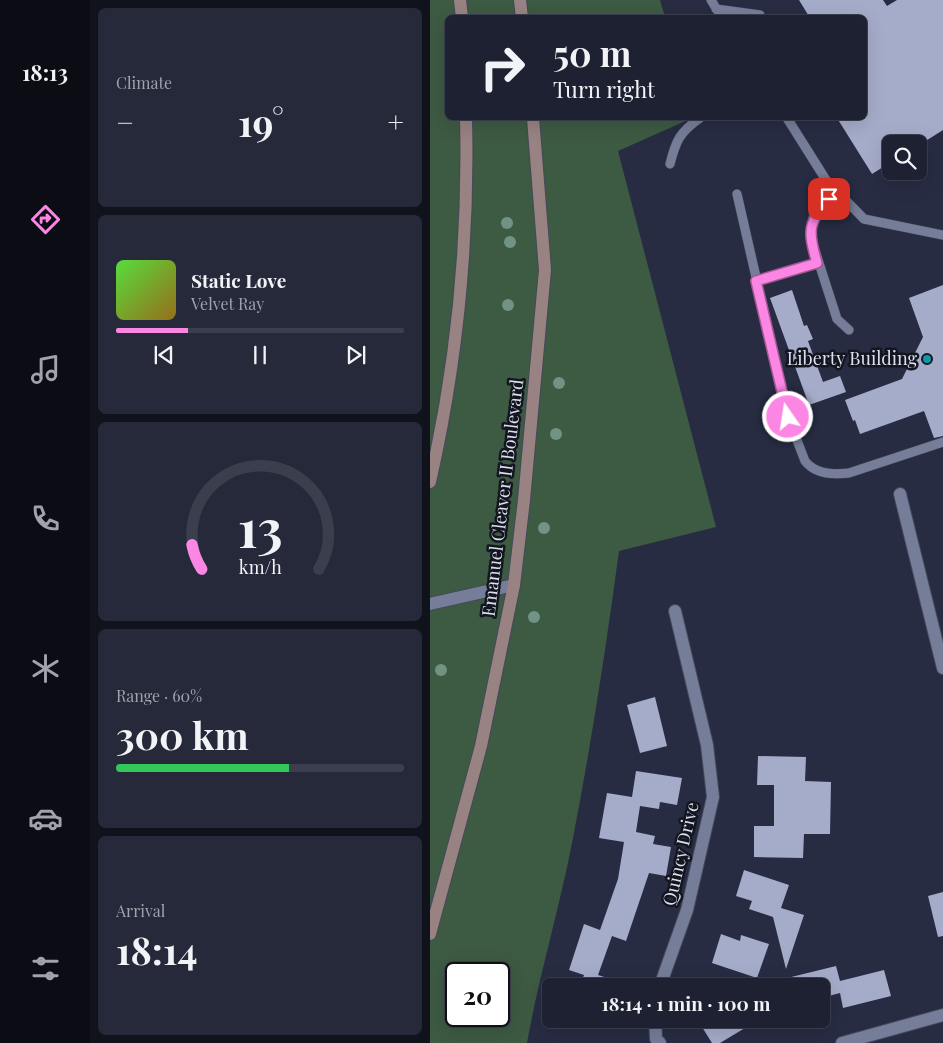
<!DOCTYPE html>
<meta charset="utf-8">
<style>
:root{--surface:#1d2132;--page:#25293a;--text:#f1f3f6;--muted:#a0a3ac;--line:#3b3e4d;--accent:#fc86e4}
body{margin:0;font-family:"Playfair Display",serif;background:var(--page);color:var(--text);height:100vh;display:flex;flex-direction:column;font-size:19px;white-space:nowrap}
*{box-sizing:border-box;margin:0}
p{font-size:16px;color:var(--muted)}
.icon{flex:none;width:28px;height:28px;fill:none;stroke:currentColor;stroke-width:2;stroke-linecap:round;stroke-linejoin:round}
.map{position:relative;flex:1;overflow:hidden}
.drawer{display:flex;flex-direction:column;gap:8px;padding:8px;background:#10121c;width:340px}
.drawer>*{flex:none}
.guide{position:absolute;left:15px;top:15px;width:422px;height:105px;border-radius:8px;box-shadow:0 5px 20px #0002,0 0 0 1px var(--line);background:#1d2132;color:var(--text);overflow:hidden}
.fabs{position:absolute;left:452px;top:135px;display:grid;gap:10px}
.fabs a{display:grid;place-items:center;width:45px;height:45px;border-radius:8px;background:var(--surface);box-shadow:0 5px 20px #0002,0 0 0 1px var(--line);font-size:25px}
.speed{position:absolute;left:15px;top:962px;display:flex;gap:10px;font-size:25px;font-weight:700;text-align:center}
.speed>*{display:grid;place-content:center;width:65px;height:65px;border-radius:50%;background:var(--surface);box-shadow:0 5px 20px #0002,0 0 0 1px var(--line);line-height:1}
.speed .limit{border:2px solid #111;border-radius:8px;background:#fff;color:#111}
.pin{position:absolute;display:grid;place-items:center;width:42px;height:42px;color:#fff;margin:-21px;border-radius:10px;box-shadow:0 2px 8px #0006}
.me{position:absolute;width:55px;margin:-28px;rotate:347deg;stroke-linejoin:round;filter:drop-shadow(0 0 4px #0008)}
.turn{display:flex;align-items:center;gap:18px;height:105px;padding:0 25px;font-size:22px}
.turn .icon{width:65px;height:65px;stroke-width:2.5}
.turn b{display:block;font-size:35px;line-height:42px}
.big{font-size:38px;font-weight:700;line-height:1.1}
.drawer .widget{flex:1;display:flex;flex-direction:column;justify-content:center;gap:8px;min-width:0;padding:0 18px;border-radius:8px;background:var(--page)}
.drawer .dial{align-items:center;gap:0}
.dial svg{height:130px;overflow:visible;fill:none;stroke:var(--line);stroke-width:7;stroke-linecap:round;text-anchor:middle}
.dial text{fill:var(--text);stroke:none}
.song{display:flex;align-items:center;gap:15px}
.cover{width:60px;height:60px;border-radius:8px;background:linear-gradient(135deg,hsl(110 70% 55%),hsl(40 70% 35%))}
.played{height:5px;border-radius:2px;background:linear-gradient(90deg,var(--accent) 25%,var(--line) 25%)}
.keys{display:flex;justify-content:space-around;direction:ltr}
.heat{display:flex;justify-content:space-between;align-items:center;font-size:28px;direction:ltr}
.charge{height:8px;border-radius:4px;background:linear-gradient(90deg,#34c759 60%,var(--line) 0)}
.trip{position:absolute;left:112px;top:978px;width:288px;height:50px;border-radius:8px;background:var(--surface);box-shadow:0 5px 20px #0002,0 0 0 1px var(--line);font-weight:700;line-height:50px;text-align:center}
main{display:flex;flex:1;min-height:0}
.tab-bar{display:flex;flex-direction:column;width:90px;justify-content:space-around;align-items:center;background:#0c0d14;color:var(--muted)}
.tab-bar .icon{width:35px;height:35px}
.tab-bar .on{color:var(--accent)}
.tab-bar b{font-size:22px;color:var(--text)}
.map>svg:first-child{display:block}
.green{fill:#3d5a43;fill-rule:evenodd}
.building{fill:#a5acc9}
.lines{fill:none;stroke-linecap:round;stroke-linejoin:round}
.service-casing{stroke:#45495c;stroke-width:10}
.minor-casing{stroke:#45495c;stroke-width:14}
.secondary-casing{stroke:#45495c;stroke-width:14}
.service{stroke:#767d98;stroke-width:9}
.minor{stroke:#767d98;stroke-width:12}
.secondary{stroke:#988282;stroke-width:12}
.tree{fill:#719384}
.route-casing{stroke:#a45794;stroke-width:12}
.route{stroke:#fc86e4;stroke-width:9}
.culture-dot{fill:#0f9aa8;stroke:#13151f;stroke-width:2}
.labels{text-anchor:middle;stroke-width:5;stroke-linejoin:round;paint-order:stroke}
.poi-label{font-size:18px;fill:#dbdfee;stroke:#13151f;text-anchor:end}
.street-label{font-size:18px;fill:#dbdfee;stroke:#13151f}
</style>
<main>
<nav class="tab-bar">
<b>18:13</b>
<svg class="icon on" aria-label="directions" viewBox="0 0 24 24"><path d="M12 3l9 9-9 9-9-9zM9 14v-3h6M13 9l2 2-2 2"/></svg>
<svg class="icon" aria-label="music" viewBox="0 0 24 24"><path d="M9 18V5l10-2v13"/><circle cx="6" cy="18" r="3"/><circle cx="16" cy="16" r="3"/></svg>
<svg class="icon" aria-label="phone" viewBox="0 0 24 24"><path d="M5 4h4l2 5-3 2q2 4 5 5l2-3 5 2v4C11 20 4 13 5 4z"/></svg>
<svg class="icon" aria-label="climate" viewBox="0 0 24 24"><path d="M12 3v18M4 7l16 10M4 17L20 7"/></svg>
<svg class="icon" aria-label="car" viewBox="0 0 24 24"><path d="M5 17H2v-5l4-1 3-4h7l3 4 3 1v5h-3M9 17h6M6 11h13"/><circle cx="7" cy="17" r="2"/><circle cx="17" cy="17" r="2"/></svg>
<svg class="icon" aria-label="filters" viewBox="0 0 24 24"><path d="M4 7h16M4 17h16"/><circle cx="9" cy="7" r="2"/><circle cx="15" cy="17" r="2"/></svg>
</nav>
<section class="drawer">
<div class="widget"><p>Climate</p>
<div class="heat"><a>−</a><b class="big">19°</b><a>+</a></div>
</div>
<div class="widget">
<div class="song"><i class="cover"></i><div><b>Static Love</b><p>Velvet Ray</p></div></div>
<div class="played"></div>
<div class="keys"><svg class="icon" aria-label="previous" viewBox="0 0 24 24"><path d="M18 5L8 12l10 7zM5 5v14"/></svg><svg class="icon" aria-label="pause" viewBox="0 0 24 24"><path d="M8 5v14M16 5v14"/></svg><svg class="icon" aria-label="next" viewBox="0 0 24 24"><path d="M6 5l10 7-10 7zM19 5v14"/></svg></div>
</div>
<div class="widget dial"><svg viewBox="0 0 100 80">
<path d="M14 69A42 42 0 1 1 86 69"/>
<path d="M14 69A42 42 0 0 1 8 54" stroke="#fc86e4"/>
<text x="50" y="56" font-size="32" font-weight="700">13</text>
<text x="50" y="72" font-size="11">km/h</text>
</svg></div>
<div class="widget"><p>Range · 60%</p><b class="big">300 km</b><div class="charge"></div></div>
<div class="widget"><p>Arrival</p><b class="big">18:14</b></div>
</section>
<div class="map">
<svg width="513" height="1043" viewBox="0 0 513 1043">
<rect width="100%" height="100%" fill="#272c43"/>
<path class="green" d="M 0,0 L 230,0 L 235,17 L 18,18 L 18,118 L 260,119 L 188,151 L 286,527 L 189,551 C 176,648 161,746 142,843 C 129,910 109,976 97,1043 L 0,1043 ZM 26,974 L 69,974 L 69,1016 L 26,1016 Z"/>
<path class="building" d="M 369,0 L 453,0 L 457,6 L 467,0 L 513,0 L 513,130 L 491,144 L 461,144 L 461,162 L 442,174 L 407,118 L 435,118 L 435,18 L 380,18 Z
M 513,285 L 513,436 L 504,438 L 494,411 L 430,434 L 425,420 L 423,421 L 415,400 L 472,379 L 493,337 L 479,298 Z
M 362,290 L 374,326 L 377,325 L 383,339 L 378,341 L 393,382 L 410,376 L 416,392 L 379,405 L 340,298 Z
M 225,697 L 237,746 L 210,753 L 197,705 Z
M 328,756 L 376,757 L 375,781 L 401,782 L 400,834 L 374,834 L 373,858 L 324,857 L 324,826 L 344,826 L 344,785 L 327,785 Z
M 206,771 L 252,778 L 247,805 L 230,802 L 229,809 L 210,806 L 206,832 L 225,836 L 223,844 L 241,847 L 236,876 L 219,873 L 196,941 L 182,936 L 168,975 L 193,983 L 192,986 L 150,986 L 154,975 L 139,970 L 154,924 L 170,930 L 188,879 L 194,842 L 169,838 L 177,793 L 202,797 Z
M 314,870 L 359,885 L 351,908 L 374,915 L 356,969 L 343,917 L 319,909 L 322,901 L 306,896 Z
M 513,892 L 513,936 L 508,937 L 498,896 Z
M 291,934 L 310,941 L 311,935 L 339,944 L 327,978 L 282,963 Z
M 406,966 L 410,981 L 454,970 L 461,996 L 413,1008 L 410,993 L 391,998 L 391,986 L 345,986 L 345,981 Z
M 267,1019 L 330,1019 L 290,1043 L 282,1043 Z"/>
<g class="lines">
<g class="service-casing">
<path id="service" d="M 281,0 L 292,18
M 286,9 L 330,15 L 331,18
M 357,118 L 396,180 L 434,219 L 513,235
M 240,164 C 246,140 250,132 270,118
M 406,191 L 383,218 L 380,235 L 407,319 L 419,330
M 307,194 L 358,417 L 375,461 C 385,474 403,475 419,473 L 513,442
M 326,281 L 387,263"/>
</g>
<g class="minor-casing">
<path id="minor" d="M 470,494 L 513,668
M 0,604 L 84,585
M 230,986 L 257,910 L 283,797 L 277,745 L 245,611
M 225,1019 L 226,1039 L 230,1043
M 412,1043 L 513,1015"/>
</g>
<g class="secondary-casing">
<path id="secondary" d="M 30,0 L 32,18
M 90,0 L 92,18
M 0,482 C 27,363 39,239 36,118
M 0,934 L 51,746 L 84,585 L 94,500 L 115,270 L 103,118"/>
</g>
<use href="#service" class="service"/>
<use href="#minor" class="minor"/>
<use href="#secondary" class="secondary"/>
</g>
<g class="tree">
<circle cx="77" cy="223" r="6"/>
<circle cx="80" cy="242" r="6"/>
<circle cx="78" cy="305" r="6"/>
<circle cx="129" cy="383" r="6"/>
<circle cx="126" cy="434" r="6"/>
<circle cx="114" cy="528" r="6"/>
<circle cx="104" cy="617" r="6"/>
<circle cx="11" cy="670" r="6"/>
</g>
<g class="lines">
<g class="route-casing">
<path id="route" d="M 358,417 L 326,281 L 387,263 C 378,232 377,223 399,199"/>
</g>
<use href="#route" class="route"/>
</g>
<circle class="culture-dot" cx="497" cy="359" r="5"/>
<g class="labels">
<g class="poi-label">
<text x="487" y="365">Liberty Building</text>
</g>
<g class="street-label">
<text transform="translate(73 498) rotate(-83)" y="6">Emanuel Cleaver II Boulevard</text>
<text transform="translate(251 854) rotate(-77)" y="6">Quincy Drive</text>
</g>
</g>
</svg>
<div class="fabs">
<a><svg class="icon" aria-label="search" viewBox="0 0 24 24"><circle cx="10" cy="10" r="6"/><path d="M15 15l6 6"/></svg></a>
</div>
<div class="speed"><div class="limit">20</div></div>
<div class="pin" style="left:399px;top:199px;background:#d93025"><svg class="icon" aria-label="arrive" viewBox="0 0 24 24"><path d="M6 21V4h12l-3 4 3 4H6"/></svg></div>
<svg class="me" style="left:358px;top:417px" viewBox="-20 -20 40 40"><circle r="17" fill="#fc86e4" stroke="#fff" stroke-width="3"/><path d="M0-11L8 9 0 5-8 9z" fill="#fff"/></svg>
<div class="trip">18:14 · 1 min · 100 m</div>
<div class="guide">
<div class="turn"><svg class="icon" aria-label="right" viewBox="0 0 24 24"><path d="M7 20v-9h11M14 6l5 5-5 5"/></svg><div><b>50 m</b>Turn right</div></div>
</div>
</div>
</main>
